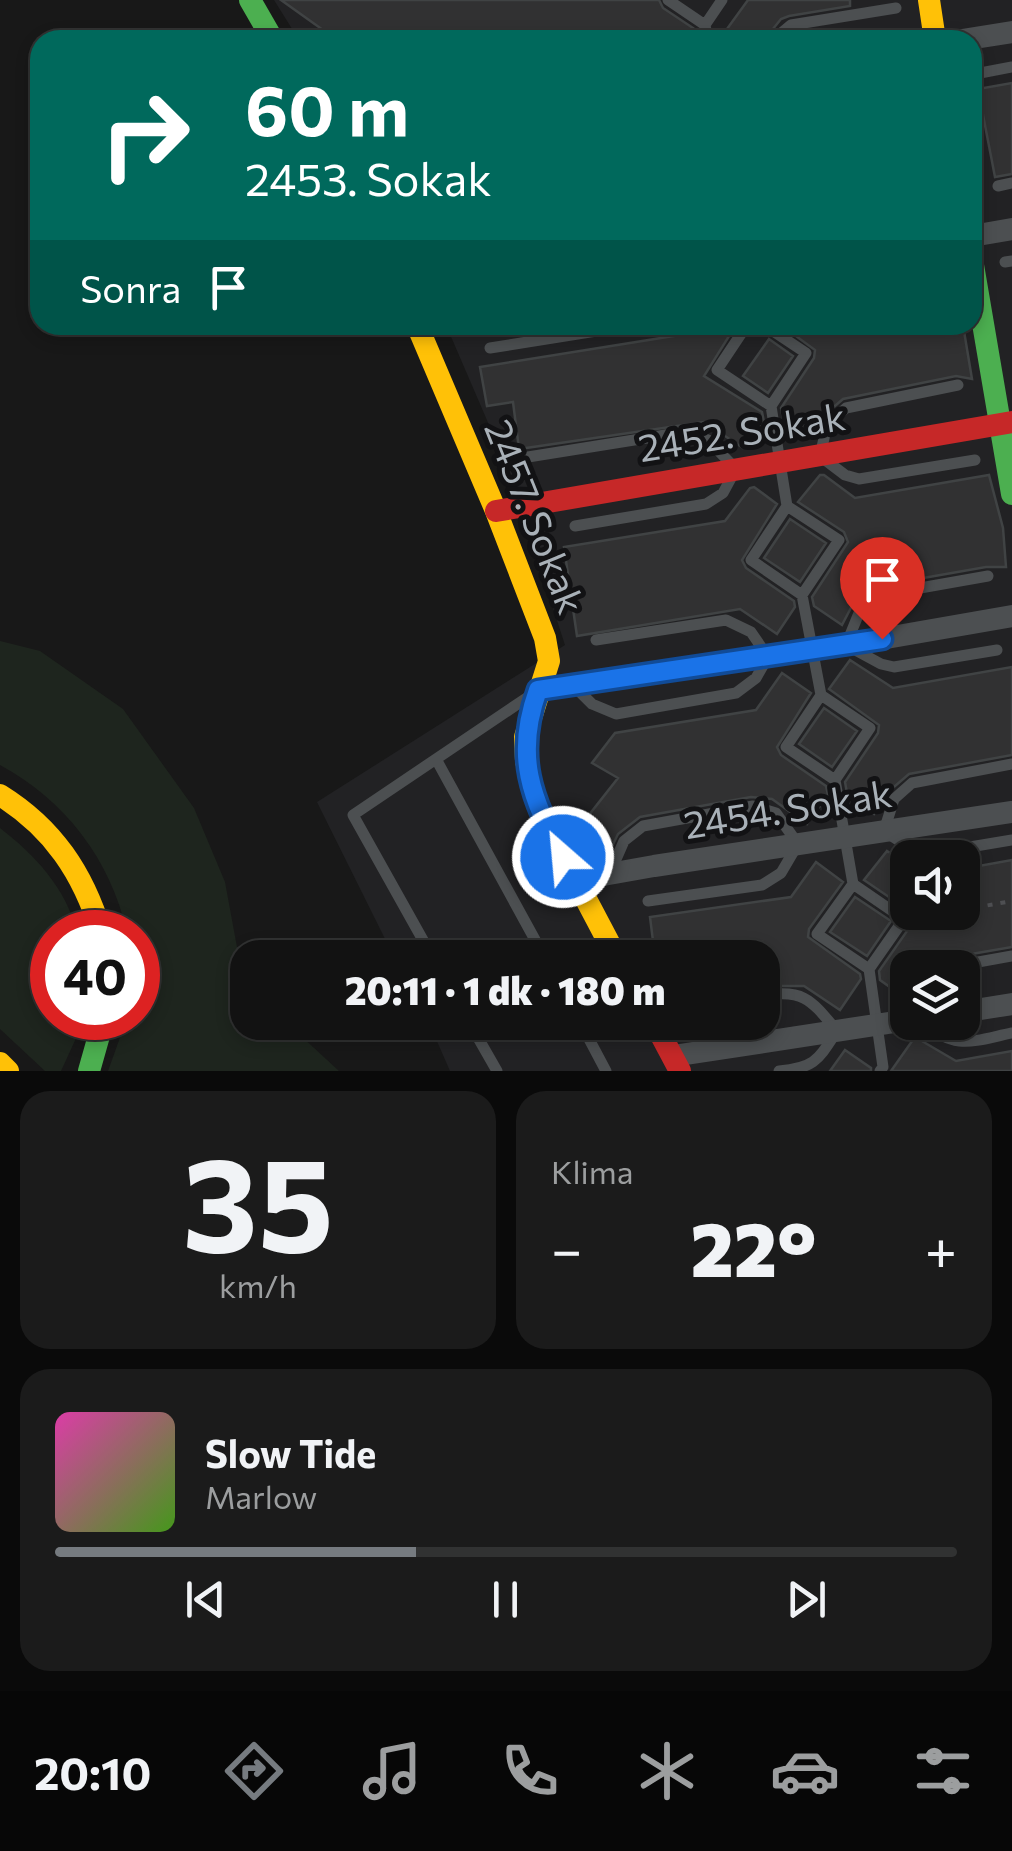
<!DOCTYPE html>
<html lang="tr">
<meta charset="utf-8">
<style>
:root{--surface:#121212;--page:#1b1b1b;--text:#f1f3f6;--muted:#9c9e9f;--line:#313232;--accent:#767b80}
body{margin:0;font-family:Commissioner,sans-serif;background:var(--page);color:var(--text);height:100vh;display:flex;flex-direction:column;font-size:38px;white-space:nowrap}
*{box-sizing:border-box;margin:0}
p{font-size:32px;color:var(--muted)}
.icon{flex:none;width:55px;height:55px;fill:none;stroke:currentColor;stroke-width:2;stroke-linecap:round;stroke-linejoin:round}
.map{position:relative;height:1071px;overflow:hidden}
.side{display:flex;flex-direction:column;gap:20px;padding:20px;background:#0a0a0a;flex:1}
.side>*{flex:none}
.banner{position:absolute;left:30px;top:30px;width:952px;height:305px;border-radius:30px;box-shadow:0 5px 15px #0003,0 0 0 2px var(--line);background:#00695c;color:#fff;overflow:hidden}
.controls{position:absolute;left:890px;top:840px;display:grid;gap:20px}
.controls a{display:grid;place-items:center;width:90px;height:90px;border-radius:20px;background:var(--surface);box-shadow:0 5px 15px #0003,0 0 0 2px var(--line);font-size:50px}
.speed{position:absolute;left:30px;top:910px;display:flex;gap:20px;font-size:50px;font-weight:700;text-align:center}
.speed>*{display:grid;place-content:center;width:130px;height:130px;border-radius:50%;background:var(--surface);box-shadow:0 5px 15px #0003,0 0 0 2px var(--line);line-height:1}
.speed .limit{border:15px solid #d22;background:#fff;color:#111}
.pin{position:absolute;display:grid;place-items:center;width:85px;height:85px;color:#fff;margin:-102px -42px;border-radius:50% 50% 50% 0;rotate:-45deg;box-shadow:0 0 10px #0007}
.pin .icon{rotate:45deg}
.me{position:absolute;width:110px;margin:-55px;rotate:333deg;stroke-linejoin:round;filter:drop-shadow(0 0 8px #0008)}
.turn{display:flex;align-items:center;gap:35px;height:210px;padding:0 50px;font-size:45px}
.turn .icon{width:130px;height:130px;stroke-width:2.5}
.turn b{display:block;font-size:70px;line-height:85px}
.then{display:flex;align-items:center;height:95px;padding:0 50px;background:#0003;gap:20px;font-size:38px}
.big{font-size:75px;font-weight:800;line-height:1.1}
.side .tile{flex:1;display:flex;flex-direction:column;justify-content:center;gap:15px;min-width:0;padding:0 35px;border-radius:30px;background:var(--page)}
.side .dial{align-items:center;gap:0}
.dial b{font-size:130px;line-height:1}
.song{display:flex;align-items:center;gap:30px}
.cover{width:120px;height:120px;border-radius:15px;background:linear-gradient(135deg,hsl(320 70% 55%),hsl(100 70% 35%))}
.played{height:10px;border-radius:5px;background:linear-gradient(90deg,var(--accent) 40%,var(--line) 40%)}
.keys{display:flex;justify-content:space-around;direction:ltr}
.heat{display:flex;justify-content:space-between;align-items:center;font-size:55px;direction:ltr}
.side .tiles{flex:1;display:grid;gap:20px;grid-template-columns:1fr 1fr}
.tile:last-child{grid-column:span 2}
.trip{position:absolute;left:230px;top:940px;width:550px;height:100px;border-radius:30px;background:var(--surface);box-shadow:0 5px 15px #0003,0 0 0 2px var(--line);font-weight:800;line-height:100px;text-align:center}
.dock{display:flex;height:160px;justify-content:space-around;align-items:center;background:#070707;color:var(--muted)}
.dock .icon{width:70px;height:70px}
.dock .current{color:var(--accent)}
.dock b{font-size:45px;color:var(--text)}
.map>svg:first-child{display:block}
.built{fill:#222224;fill-rule:evenodd}
.green{fill:#1e251e}
.building{fill:#313132;stroke:#404344;stroke-width:2.5}
.lines{fill:none;stroke-linecap:round;stroke-linejoin:round}
.path{stroke:#4e4f52;stroke-width:4;stroke-dasharray:5 8;stroke-linecap:butt}
.lane{stroke:#4c4f51;stroke-width:11}
.street{stroke:#4c4f51;stroke-width:22}
.fast{stroke:#4caf50;stroke-width:22}
.slow{stroke:#ffc107;stroke-width:22}
.jam{stroke:#c62828;stroke-width:22}
.route-casing{stroke:#114b97;stroke-width:25}
.route{stroke:#1a73e8;stroke-width:18}
.labels{text-anchor:middle;stroke-width:10;stroke-linejoin:round;paint-order:stroke}
.street-label{font-size:38px;fill:#a9b1b8;stroke:#121214}
</style>
<div class="map">
<svg width="1012" height="1071" viewBox="0 0 1012 1071">
<rect width="100%" height="100%" fill="#181818"/>
<path class="built" d="M 274,0 L 1012,0 L 1012,1071 L 450,1071 L 429,1023 L 762,1022 L 762,958 L 394,957 L 317,802 L 565,645 L 508,469 L 446,325 L 972,325 L 972,40 L 299,40 ZM 908,858 L 962,858 L 962,912 L 908,912 ZM 908,968 L 962,968 L 962,1022 L 908,1022 Z"/>
<path class="green" d="M 0,641 L 40,651 L 123,709 L 194,808 L 225,882 L 239,958 L 247,986 L 248,1022 L 287,1023 L 339,1071 L 108,1071 L 127,1018 L 138,1018 L 138,932 L 127,932 C 110,859 66,801 0,765 Z
M 0,828 C 35,855 66,888 77,932 L 52,932 L 52,1018 L 80,1018 L 78,1034 L 61,1071 L 45,1071 L 0,1029 Z"/>
<path class="building" d="M 281,0 L 659,0 L 663,8 L 693,28 L 684,40 L 369,40 L 369,34 L 337,40 Z
M 748,0 L 850,0 L 850,6 L 789,16 L 781,19 L 764,40 L 719,40 Z
M 1012,83 L 1012,174 L 995,177 L 978,89 Z
M 698,325 L 736,325 L 704,376 L 762,412 L 764,422 L 747,447 L 743,448 L 704,422 L 519,449 L 513,402 L 487,406 L 480,367 L 692,333 Z
M 781,325 L 963,325 L 972,379 L 956,376 L 843,399 L 821,418 L 815,436 L 810,436 L 783,419 L 781,408 L 814,358 L 815,350 Z
M 769,339 L 793,356 L 768,393 L 743,376 Z
M 820,475 L 824,475 L 855,498 L 989,475 L 1003,528 L 1006,567 L 986,567 L 872,587 L 854,602 L 842,625 L 814,606 L 812,597 L 848,542 L 844,532 L 798,502 Z
M 754,487 L 777,504 L 742,560 L 746,568 L 794,601 L 795,607 L 777,634 L 740,609 L 577,636 L 564,547 L 725,521 L 750,488 Z
M 790,519 L 826,543 L 800,582 L 764,558 Z
M 850,660 L 893,688 L 1012,667 L 1012,755 L 909,774 L 888,792 L 874,814 L 847,793 L 845,782 L 878,733 L 879,725 L 829,689 Z
M 782,673 L 811,693 L 777,747 L 781,755 L 826,786 L 828,795 L 807,824 L 772,799 L 751,797 L 640,817 L 618,834 L 606,859 L 576,838 L 574,834 L 618,778 L 592,763 L 615,733 L 756,710 Z
M 824,708 L 857,731 L 832,767 L 799,744 Z
M 887,851 L 908,864 L 908,910 L 864,880 Z
M 1012,860 L 1012,947 L 943,959 L 936,968 L 908,968 L 908,1000 L 880,980 L 879,971 L 912,924 L 911,912 L 962,912 L 962,869 Z
M 816,862 L 843,882 L 809,929 L 808,937 L 860,974 L 861,979 L 840,1010 L 804,986 L 762,986 L 762,942 L 655,957 L 650,917 L 791,897 Z
M 855,897 L 891,921 L 867,956 L 830,932 Z
M 915,1037 L 956,1061 L 1012,1051 L 1012,1071 L 891,1071 Z
M 845,1050 L 871,1068 L 871,1071 L 830,1071 Z"/>
<g class="lines">
<path class="path" d="M 962,910 L 1012,901
M 918,917 L 944,912"/>
<path class="lane" d="M 668,0 L 705,25 L 708,40
M 705,25 L 722,0
M 773,40 L 791,25 L 896,8
M 975,74 L 1012,67
M 998,186 L 1012,183
M 1005,262 L 1012,261
M 747,325 L 717,370 L 771,406
M 764,325 L 806,353 L 771,406 L 787,506 L 751,560 L 802,595 L 821,695 L 786,747 L 835,780
M 490,348 L 634,325
M 958,385 L 846,408 L 827,425 L 820,456 L 845,475 L 859,479 L 975,460
M 528,457 L 684,432 L 708,440 L 736,469 L 723,493 L 706,504 L 575,526
M 787,506 L 839,540 L 802,595
M 988,576 L 875,596 L 861,608 L 846,645 L 881,664 L 894,667 L 997,650
M 573,685 L 592,704 L 616,714 L 736,693 L 756,678 L 768,657 L 751,632 L 726,620 L 596,640
M 821,695 L 870,728 L 835,780 L 853,884 L 817,934 L 869,969
M 436,759 L 545,958
M 1012,764 L 912,783 L 894,799 L 884,831 L 913,850 L 928,854 L 1012,840
M 610,873 L 624,841 L 643,826 L 753,806 L 776,813 L 798,844 L 781,873 L 762,885 L 648,901
M 853,884 L 904,919 L 869,969 L 883,1067 L 880,1071
M 433,958 L 353,815 L 531,695
M 945,968 L 1012,956
M 762,996 C 804,988 812,1001 837,1031 C 818,1060 815,1068 779,1071
M 469,1022 L 497,1071
M 580,1022 L 606,1071
M 923,1022 C 955,1051 973,1041 1012,1033"/>
<path class="street" d="M 962,40 L 1012,32
M 972,236 L 1012,229
M 538,690 L 846,645 L 1012,616
M 575,880 L 654,866 L 1012,812
M 962,1012 L 1012,1004
M 673,1056 L 908,1020"/>
<path class="fast" d="M 250,0 L 273,40
M 972,259 L 1012,494
M 89,1071 L 104,1018"/>
<path class="slow" d="M 929,0 L 935,40
M 417,325 L 496,511 L 545,638 L 549,661 L 525,737 L 526,761 L 539,810 L 617,958
M 0,795 C 53,828 83,873 101,932
M 0,1063 L 8,1071"/>
<path class="jam" d="M 496,511 L 1012,422
M 654,1022 L 680,1071"/>
</g>
<g class="lines">
<g class="route-casing">
<path id="route" d="M 563,857 C 531,798 514,756 538,690 L 882,639"/>
</g>
<use href="#route" class="route"/>
</g>
<g class="labels">
<g class="street-label">
<text transform="translate(742 433) rotate(-9)" y="13">2452. Sokak</text>
<text transform="translate(534 517) rotate(68)" y="13">2457. Sokak</text>
<text transform="translate(788 810) rotate(-9)" y="13">2454. Sokak</text>
</g>
</g>
</svg>
<div class="controls">
<a><svg class="icon" aria-label="sound" viewBox="0 0 24 24"><path d="M4 9h4l5-4v14l-5-4H4zM17 9q2 3 0 6"/></svg></a>
<a><svg class="icon" aria-label="layers" viewBox="0 0 24 24"><path d="M12 4l9 5-9 5-9-5zM3 14l9 5 9-5"/></svg></a>
</div>
<div class="speed"><div class="limit">40</div></div>
<div class="pin" style="left:882px;top:639px;background:#d93025"><svg class="icon" aria-label="arrive" viewBox="0 0 24 24"><path d="M6 21V4h12l-3 4 3 4H6"/></svg></div>
<svg class="me" style="left:563px;top:857px" viewBox="-20 -20 40 40"><circle r="17" fill="#1a73e8" stroke="#fff" stroke-width="3"/><path d="M0-11L8 9 0 5-8 9z" fill="#fff"/></svg>
<div class="trip">20:11 · 1 dk · 180 m</div>
<div class="banner">
<div class="turn"><svg class="icon" aria-label="right" viewBox="0 0 24 24"><path d="M7 20v-9h11M14 6l5 5-5 5"/></svg><div><b>60 m</b>2453. Sokak</div></div>
<div class="then">Sonra<svg class="icon" aria-label="arrive" viewBox="0 0 24 24"><path d="M6 21V4h12l-3 4 3 4H6"/></svg></div>
</div>
</div>
<section class="side">
<div class="tiles">
<div class="tile dial"><b>35</b><p>km/h</p></div>
<div class="tile"><p>Klima</p>
<div class="heat"><a>−</a><b class="big">22°</b><a>+</a></div>
</div>
<div class="tile">
<div class="song"><i class="cover"></i><div><b>Slow Tide</b><p>Marlow</p></div></div>
<div class="played"></div>
<div class="keys"><svg class="icon" aria-label="previous" viewBox="0 0 24 24"><path d="M18 5L8 12l10 7zM5 5v14"/></svg><svg class="icon" aria-label="pause" viewBox="0 0 24 24"><path d="M8 5v14M16 5v14"/></svg><svg class="icon" aria-label="next" viewBox="0 0 24 24"><path d="M6 5l10 7-10 7zM19 5v14"/></svg></div>
</div>
</div>
</section>
<nav class="dock">
<b>20:10</b>
<svg class="icon current" aria-label="directions" viewBox="0 0 24 24"><path d="M12 3l9 9-9 9-9-9zM9 14v-3h6M13 9l2 2-2 2"/></svg>
<svg class="icon" aria-label="music" viewBox="0 0 24 24"><path d="M9 18V5l10-2v13"/><circle cx="6" cy="18" r="3"/><circle cx="16" cy="16" r="3"/></svg>
<svg class="icon" aria-label="phone" viewBox="0 0 24 24"><path d="M5 4h4l2 5-3 2q2 4 5 5l2-3 5 2v4C11 20 4 13 5 4z"/></svg>
<svg class="icon" aria-label="climate" viewBox="0 0 24 24"><path d="M12 3v18M4 7l16 10M4 17L20 7"/></svg>
<svg class="icon" aria-label="car" viewBox="0 0 24 24"><path d="M5 17H2v-5l4-1 3-4h7l3 4 3 1v5h-3M9 17h6M6 11h13"/><circle cx="7" cy="17" r="2"/><circle cx="17" cy="17" r="2"/></svg>
<svg class="icon" aria-label="filters" viewBox="0 0 24 24"><path d="M4 7h16M4 17h16"/><circle cx="9" cy="7" r="2"/><circle cx="15" cy="17" r="2"/></svg>
</nav>
